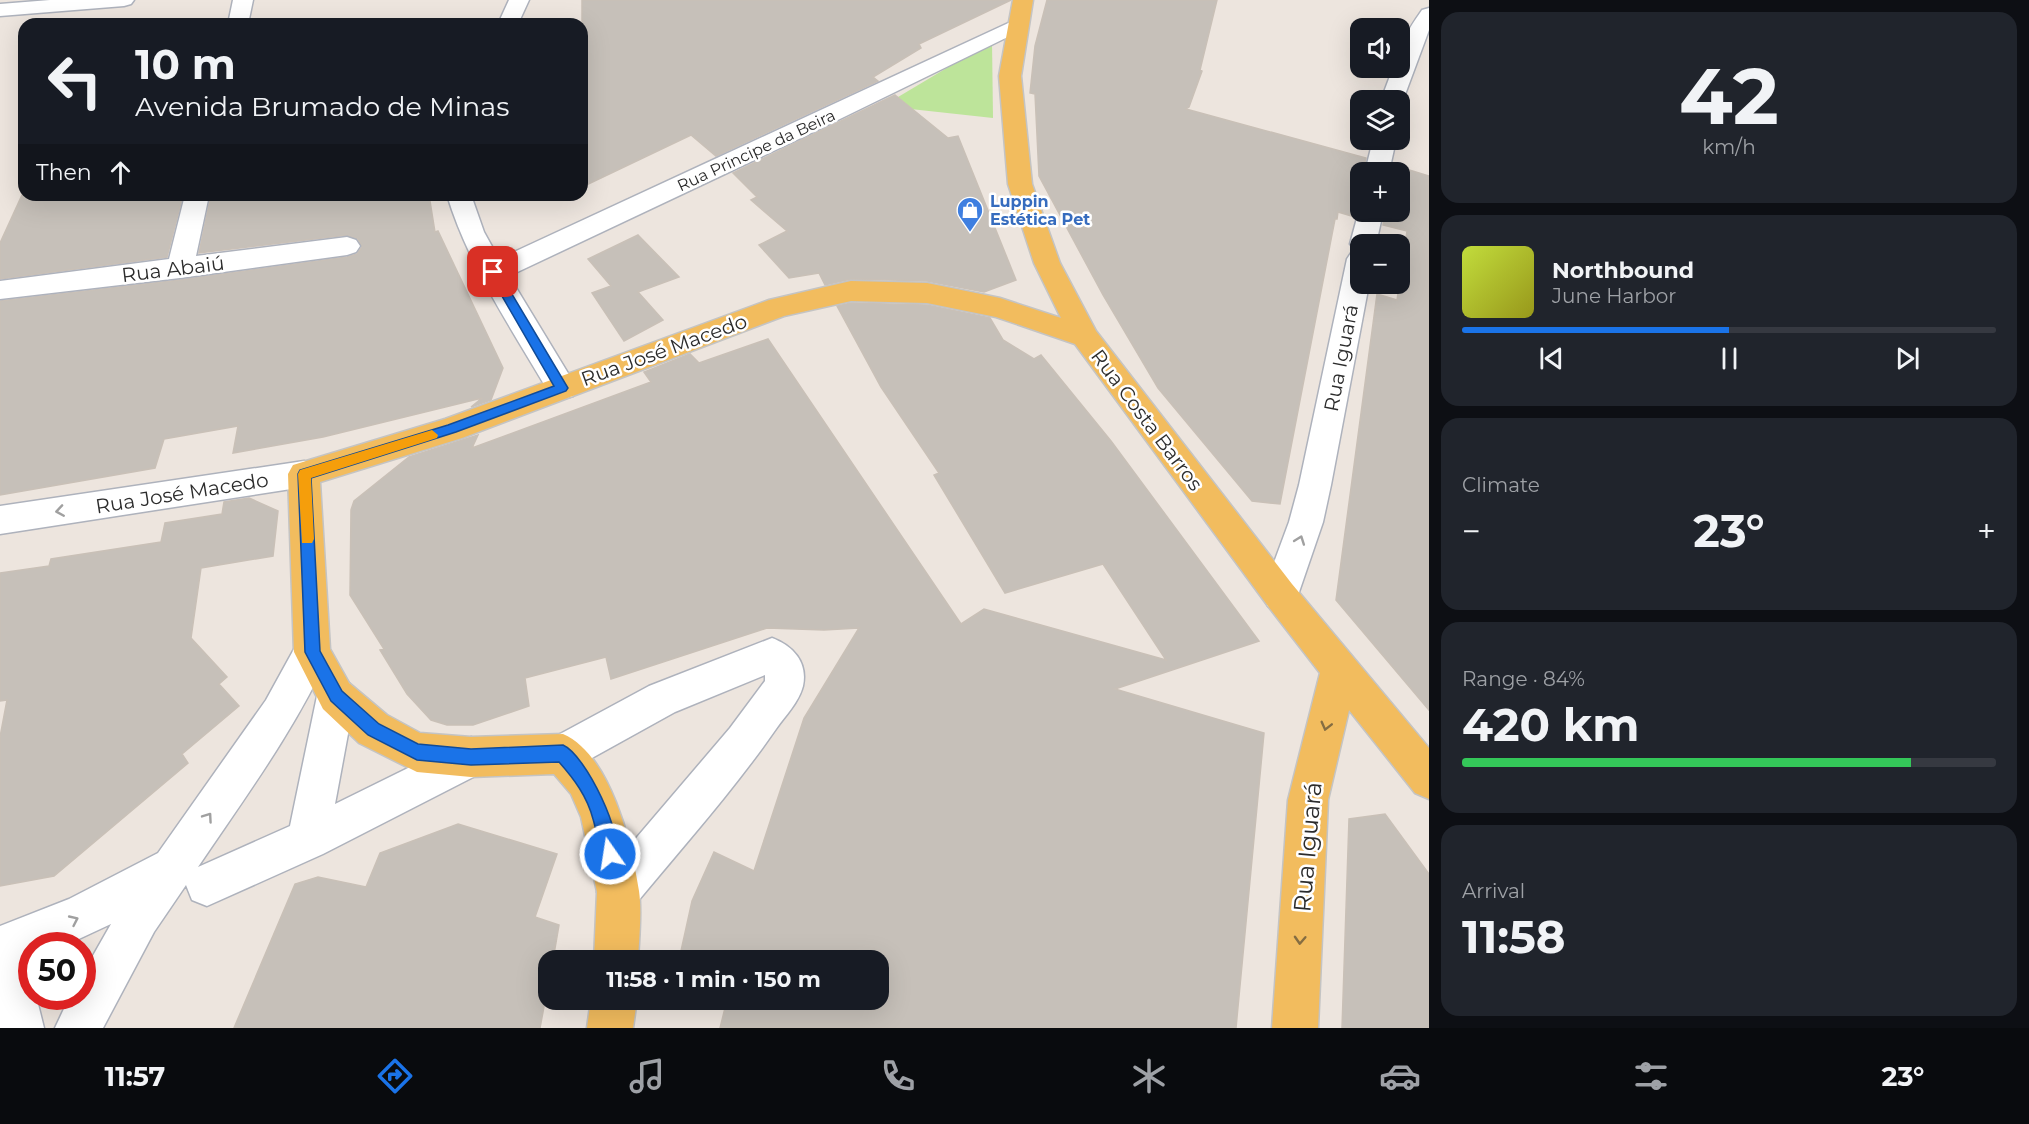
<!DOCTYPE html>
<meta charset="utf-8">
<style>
:root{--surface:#171b24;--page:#20242c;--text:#f1f3f6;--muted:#9ea1a6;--line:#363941;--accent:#1a73e8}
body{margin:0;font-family:Montserrat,sans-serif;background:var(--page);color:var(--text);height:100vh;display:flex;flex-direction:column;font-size:22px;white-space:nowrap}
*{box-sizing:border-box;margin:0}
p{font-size:20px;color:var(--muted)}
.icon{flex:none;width:33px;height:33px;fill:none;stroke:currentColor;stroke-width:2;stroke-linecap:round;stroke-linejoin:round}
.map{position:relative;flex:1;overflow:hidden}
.details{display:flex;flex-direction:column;gap:12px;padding:12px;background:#0d0f14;width:600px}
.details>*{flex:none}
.top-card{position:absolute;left:18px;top:18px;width:570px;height:183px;border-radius:18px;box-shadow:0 6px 24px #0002;background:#171b24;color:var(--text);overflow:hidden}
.tools{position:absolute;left:1350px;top:18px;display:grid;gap:12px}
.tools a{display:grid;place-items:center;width:60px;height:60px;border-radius:12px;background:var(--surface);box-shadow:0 6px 24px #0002;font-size:30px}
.speed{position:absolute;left:18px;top:932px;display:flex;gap:12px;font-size:30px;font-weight:700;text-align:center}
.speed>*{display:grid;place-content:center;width:78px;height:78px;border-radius:50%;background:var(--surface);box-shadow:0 6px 24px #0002;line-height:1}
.speed .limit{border:9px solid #d22;background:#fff;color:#111}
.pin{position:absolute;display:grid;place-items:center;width:51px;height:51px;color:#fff;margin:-26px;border-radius:12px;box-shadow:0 3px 9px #0006}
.me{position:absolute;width:66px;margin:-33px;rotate:347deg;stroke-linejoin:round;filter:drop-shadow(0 0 4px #0008)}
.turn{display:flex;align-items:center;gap:21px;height:126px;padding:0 18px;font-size:27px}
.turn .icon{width:78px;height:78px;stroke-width:2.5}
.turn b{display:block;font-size:42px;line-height:51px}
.then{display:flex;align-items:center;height:57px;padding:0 18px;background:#0003;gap:12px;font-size:22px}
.big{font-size:45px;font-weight:700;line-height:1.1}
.details .card{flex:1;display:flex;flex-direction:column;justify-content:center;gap:9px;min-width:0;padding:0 21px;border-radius:18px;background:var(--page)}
.details .dial{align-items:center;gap:0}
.dial b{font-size:78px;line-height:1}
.song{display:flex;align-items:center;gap:18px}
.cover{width:72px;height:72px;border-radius:9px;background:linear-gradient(135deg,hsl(70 70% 55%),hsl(60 70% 35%))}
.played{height:6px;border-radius:3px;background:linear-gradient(90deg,var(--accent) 50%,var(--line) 50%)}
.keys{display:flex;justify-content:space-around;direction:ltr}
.heat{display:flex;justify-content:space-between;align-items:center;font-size:33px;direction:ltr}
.charge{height:9px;border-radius:4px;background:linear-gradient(90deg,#34c759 84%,var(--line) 0)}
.trip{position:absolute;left:538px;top:950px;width:351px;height:60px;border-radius:18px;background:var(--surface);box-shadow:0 6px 24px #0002;font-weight:700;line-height:60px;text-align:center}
.tabs{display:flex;height:96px;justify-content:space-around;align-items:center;background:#090b0e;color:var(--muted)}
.tabs .icon{width:42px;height:42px}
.tabs .on{color:var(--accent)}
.tabs b{font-size:27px;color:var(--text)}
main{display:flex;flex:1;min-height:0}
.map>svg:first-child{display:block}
.green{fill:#bde49a}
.building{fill:#c6c0b9;stroke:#c9c0b7;stroke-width:1.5}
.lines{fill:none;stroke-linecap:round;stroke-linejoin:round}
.minor-casing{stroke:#aeb2bc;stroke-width:3}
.major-casing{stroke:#c4c4c4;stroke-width:3}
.minor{fill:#fff;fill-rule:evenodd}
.major{fill:#f2bc5e;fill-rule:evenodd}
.oneway{stroke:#a0a0a0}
.oneway2{stroke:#856d42}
.route{fill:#1a73e8;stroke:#114b97;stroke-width:1.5}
.slow{fill:#f59e0b}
.labels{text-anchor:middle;stroke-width:5;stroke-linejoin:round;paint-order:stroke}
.far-street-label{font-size:16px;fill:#2c2c2c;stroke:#fff}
.far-shop-label{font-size:16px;font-weight:bold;fill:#366cbe;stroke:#fff;text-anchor:start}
.street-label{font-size:20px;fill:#2c2c2c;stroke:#fff}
.near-street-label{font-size:24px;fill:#2c2c2c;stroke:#fff}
</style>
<main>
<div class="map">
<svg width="1429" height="1028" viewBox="0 0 1429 1028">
<rect width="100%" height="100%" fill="#ede5de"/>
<path class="green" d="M 992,41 L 993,118 L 883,106 Z"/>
<path class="building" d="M 582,0 L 1011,0 L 919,44 L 921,48 L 873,77 L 878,81 L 716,156 L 691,135 L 582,187 Z
M 1047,0 L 1217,0 L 1200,70 L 1202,71 L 1189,107 L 1186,109 L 1366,158 L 1363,172 L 1360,172 L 1360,205 L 1355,217 L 1338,212 L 1337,219 L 1335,219 L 1280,504 L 1252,501 L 1158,388 L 1103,295 L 1039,176 L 1035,94 L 1030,93 L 1035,46 Z
M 895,95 L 948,138 L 958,136 L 1016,280 L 984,292 L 927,281 L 851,279 L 825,285 L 819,273 L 789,278 L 759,245 L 787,231 L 751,200 L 757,197 L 733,173 Z
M 1393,165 L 1429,176 L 1429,710 L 1336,600 L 1377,294 L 1397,300 L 1407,231 L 1383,225 L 1385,212 L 1400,212 L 1400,172 L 1391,172 Z
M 22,195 L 183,195 L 167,257 L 0,279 L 0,243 Z
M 211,195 L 429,195 L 435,232 L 438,231 L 503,368 L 491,400 L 471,407 L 482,398 L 323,437 L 233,453 L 238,426 L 164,439 L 155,468 L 0,495 L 0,301 L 180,280 L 347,257 L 357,254 L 362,247 L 358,239 L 347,235 L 199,253 Z
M 638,235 L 679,277 L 638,292 L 663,320 L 624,341 L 592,293 L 611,286 L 588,259 Z
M 851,303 L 927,305 L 990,318 L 1003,340 L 1034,359 L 1041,355 L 1111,441 L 1259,641 L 1115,689 L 1264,733 L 1236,1028 L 720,1028 L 726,1004 L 711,999 L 879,999 L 879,960 L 679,960 L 692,901 L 714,852 L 754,871 L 804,718 L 859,628 L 824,630 L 767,628 L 611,679 L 606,657 L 525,678 L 529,706 L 473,725 L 447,725 L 431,720 L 407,694 L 380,650 L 384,649 L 350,595 L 351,510 L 354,501 L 409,457 L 478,435 L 472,448 L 651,382 L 644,372 L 690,354 L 699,363 L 768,339 L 961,624 L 984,609 L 1166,660 L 1103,564 L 1005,593 L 934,475 L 939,473 L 881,387 L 837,306 Z
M 249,498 L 278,511 L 273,556 L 201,568 L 191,638 L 227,677 L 219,684 L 239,706 L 182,754 L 188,763 L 54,876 L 0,886 L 0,737 L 7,700 L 0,701 L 0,573 L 49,566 L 51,559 L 161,542 L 165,523 L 222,514 L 224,502 Z
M 1385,814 L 1429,874 L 1429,1028 L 1342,1028 L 1349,819 Z
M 458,824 L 557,854 L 535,917 L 559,925 L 553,960 L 549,960 L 549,980 L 540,1028 L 234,1028 L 295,884 L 318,877 L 366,887 L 380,853 Z"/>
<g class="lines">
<g class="minor-casing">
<path id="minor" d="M 50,0 L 134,0 L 131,4 L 124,6 L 0,16 L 0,4 Z
M 233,0 L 253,0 L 248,24 L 228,24 Z
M 509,0 L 529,0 L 518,24 L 498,24 Z
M 1429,8 L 1429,30 L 1403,100 L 1400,105 L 1400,100 L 1381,100 L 1393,68 L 1400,68 C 1400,42 1408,30 1422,10 Z
M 1017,19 L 1024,21 L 1027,25 L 1024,29 L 801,138 L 509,276 L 577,388 L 573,396 L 562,399 L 551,396 C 513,331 469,267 447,195 L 471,195 L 484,232 L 499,259 Z
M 1373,140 L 1396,140 L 1389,172 L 1365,172 Z
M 185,195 L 209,195 L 196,256 L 347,237 L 356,240 L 360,246 L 356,252 L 347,255 L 180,278 L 0,299 L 0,281 L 169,259 Z
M 1360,207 L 1360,212 L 1383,212 L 1376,244 L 1360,244 L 1360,284 L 1369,284 L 1331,485 L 1323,522 L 1298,595 L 1292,606 L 1280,611 L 1268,606 L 1262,595 L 1289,522 L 1299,485 L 1347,259 L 1351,253 L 1357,251 L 1350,244 Z
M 304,461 L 315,465 L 320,474 L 315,483 L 304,487 L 0,534 L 0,506 Z
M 312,635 L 325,640 L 330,652 C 296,729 245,797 198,867 L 290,826 L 317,696 L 323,683 L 336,678 L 349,683 L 355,696 L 335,804 L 471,737 L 485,743 L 491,757 L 485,771 L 323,854 L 207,906 L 192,900 L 186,885 L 154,932 L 103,1028 L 55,1028 L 70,996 L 82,996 L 82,975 L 111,924 L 66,945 L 32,945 L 32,959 L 21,963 L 32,984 L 32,996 L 36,996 L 44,1028 L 0,1028 L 0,926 L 69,899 L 158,853 L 266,700 L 299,640 Z
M 772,638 C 793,646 808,662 803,686 C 799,702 785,716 776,729 C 733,791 681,849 633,907 L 618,913 L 603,907 L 597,892 L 603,877 L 730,728 L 765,681 L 765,675 L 675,712 L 563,774 L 549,768 L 543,754 L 549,740 L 649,686 Z"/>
</g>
<g class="major-casing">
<path id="major" d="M 1013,0 L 1033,0 L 1021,76 L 1032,184 L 1060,263 L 1096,331 L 1292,584 L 1429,748 L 1429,799 L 1415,793 L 1349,710 L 1328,800 L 1318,1028 L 1272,1028 L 1288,800 L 1320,673 L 1268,606 L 1075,344 L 996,317 L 927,303 L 851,301 L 784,316 L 462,438 L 320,482 L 330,649 L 349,683 L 387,715 L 420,733 L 471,737 L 563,734 C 610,754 632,844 639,891 C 642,913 639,938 638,960 L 594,960 L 597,892 L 581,817 L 571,794 L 554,774 L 471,777 L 417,772 L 359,743 L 323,709 L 294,652 L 288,474 L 293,465 L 445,419 L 769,300 L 851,281 L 927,283 L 1000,298 L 1061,318 L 1034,263 L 1008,184 L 999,76 Z
M 591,999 L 637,999 L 633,1028 L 587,1028 Z"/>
</g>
<use href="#minor" class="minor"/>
<use href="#major" class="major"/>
</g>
<defs><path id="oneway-chevron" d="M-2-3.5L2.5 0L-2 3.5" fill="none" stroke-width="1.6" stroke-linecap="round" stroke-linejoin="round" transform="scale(1.5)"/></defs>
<g class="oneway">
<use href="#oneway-chevron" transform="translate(60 511) rotate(171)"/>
<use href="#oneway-chevron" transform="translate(1300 540) rotate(-70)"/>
<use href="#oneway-chevron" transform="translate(208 817) rotate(-55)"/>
<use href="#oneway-chevron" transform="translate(74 920) rotate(-25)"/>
</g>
<g class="oneway2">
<use href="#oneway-chevron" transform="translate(1326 726) rotate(104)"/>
<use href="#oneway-chevron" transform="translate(1300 940) rotate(93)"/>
</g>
<path class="route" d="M 493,268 L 497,269 L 568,388 L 566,391 L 456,432 L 311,478 L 320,651 L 342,691 L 379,724 L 418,744 L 471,749 L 563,745 C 586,755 625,837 616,860 L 610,863 L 604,860 C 598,847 597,832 593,819 C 587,796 574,779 559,762 L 471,765 L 417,760 L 368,735 L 331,701 L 305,652 L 298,474 L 300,470 L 448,425 L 554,386 L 488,272 Z"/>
<path class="slow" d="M 432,430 L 438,435 L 437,438 L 311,478 L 314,539 L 312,543 L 302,543 L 298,474 L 300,470 Z"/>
<defs>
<g id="shop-pin" transform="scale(1.35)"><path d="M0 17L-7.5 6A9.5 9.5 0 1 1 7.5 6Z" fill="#3f7fe0" stroke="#fff"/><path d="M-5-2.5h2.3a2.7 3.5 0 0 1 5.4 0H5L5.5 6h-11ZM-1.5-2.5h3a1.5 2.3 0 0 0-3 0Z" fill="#fff"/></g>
</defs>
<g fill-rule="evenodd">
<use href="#shop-pin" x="970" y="210"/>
</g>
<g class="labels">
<g class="far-street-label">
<text transform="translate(756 150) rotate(-25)" y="6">Rua Principe da Beira</text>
</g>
<g class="far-shop-label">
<text x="990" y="207">Luppin<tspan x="990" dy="18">Estética Pet</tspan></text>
</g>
<g class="street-label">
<text transform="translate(173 269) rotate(-7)" y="7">Rua Abaiú</text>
<text transform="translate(664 350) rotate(-20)" y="7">Rua José Macedo</text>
<text transform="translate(1341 358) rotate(-79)" y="7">Rua Iguará</text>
<text transform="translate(1147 420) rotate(53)" y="7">Rua Costa Barros</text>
<text transform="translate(182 493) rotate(-9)" y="7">Rua José Macedo</text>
</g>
<g class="near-street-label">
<text transform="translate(1308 847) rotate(-85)" y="8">Rua Iguará</text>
</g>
</g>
</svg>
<div class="tools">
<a><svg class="icon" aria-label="sound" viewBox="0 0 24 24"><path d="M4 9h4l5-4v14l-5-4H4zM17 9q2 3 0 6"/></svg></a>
<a><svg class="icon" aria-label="layers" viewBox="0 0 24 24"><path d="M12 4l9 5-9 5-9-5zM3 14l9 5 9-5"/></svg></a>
<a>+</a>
<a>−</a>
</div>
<div class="speed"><div class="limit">50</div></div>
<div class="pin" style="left:493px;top:272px;background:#d93025"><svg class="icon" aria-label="arrive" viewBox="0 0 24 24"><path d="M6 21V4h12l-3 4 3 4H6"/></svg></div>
<svg class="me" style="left:610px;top:854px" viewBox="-20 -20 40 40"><circle r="17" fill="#1a73e8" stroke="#fff" stroke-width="3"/><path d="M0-11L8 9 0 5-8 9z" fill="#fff"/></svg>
<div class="trip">11:58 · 1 min · 150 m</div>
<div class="top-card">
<div class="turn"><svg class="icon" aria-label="left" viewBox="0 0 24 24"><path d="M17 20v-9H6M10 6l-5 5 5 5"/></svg><div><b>10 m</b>Avenida Brumado de Minas</div></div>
<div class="then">Then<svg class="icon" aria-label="ahead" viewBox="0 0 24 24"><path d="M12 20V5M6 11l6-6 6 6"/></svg></div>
</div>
</div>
<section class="details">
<div class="card dial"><b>42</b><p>km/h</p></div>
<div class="card">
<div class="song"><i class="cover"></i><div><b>Northbound</b><p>June Harbor</p></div></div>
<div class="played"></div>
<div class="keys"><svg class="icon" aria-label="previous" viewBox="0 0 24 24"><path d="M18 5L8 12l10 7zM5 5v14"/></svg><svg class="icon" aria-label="pause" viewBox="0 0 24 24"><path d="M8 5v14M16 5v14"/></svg><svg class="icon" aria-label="next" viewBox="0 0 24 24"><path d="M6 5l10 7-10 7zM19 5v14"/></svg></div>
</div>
<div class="card"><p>Climate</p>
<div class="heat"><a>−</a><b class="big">23°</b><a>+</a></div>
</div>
<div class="card"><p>Range · 84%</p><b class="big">420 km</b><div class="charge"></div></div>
<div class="card"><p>Arrival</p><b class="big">11:58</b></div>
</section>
</main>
<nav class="tabs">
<b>11:57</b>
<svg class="icon on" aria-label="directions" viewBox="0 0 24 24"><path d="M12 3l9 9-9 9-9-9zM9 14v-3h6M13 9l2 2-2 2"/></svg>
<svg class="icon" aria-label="music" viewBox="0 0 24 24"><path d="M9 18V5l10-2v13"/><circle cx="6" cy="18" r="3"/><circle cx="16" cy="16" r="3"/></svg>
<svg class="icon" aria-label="phone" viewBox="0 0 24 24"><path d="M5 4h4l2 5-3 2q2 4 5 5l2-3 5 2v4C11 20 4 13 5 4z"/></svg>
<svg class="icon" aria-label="climate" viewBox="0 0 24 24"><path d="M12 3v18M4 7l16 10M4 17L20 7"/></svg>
<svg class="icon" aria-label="car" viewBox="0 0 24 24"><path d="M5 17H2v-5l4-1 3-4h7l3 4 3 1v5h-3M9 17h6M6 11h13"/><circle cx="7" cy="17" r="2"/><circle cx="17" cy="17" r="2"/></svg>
<svg class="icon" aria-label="filters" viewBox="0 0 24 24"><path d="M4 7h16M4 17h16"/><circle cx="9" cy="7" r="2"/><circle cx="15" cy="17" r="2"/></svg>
<b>23°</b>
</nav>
